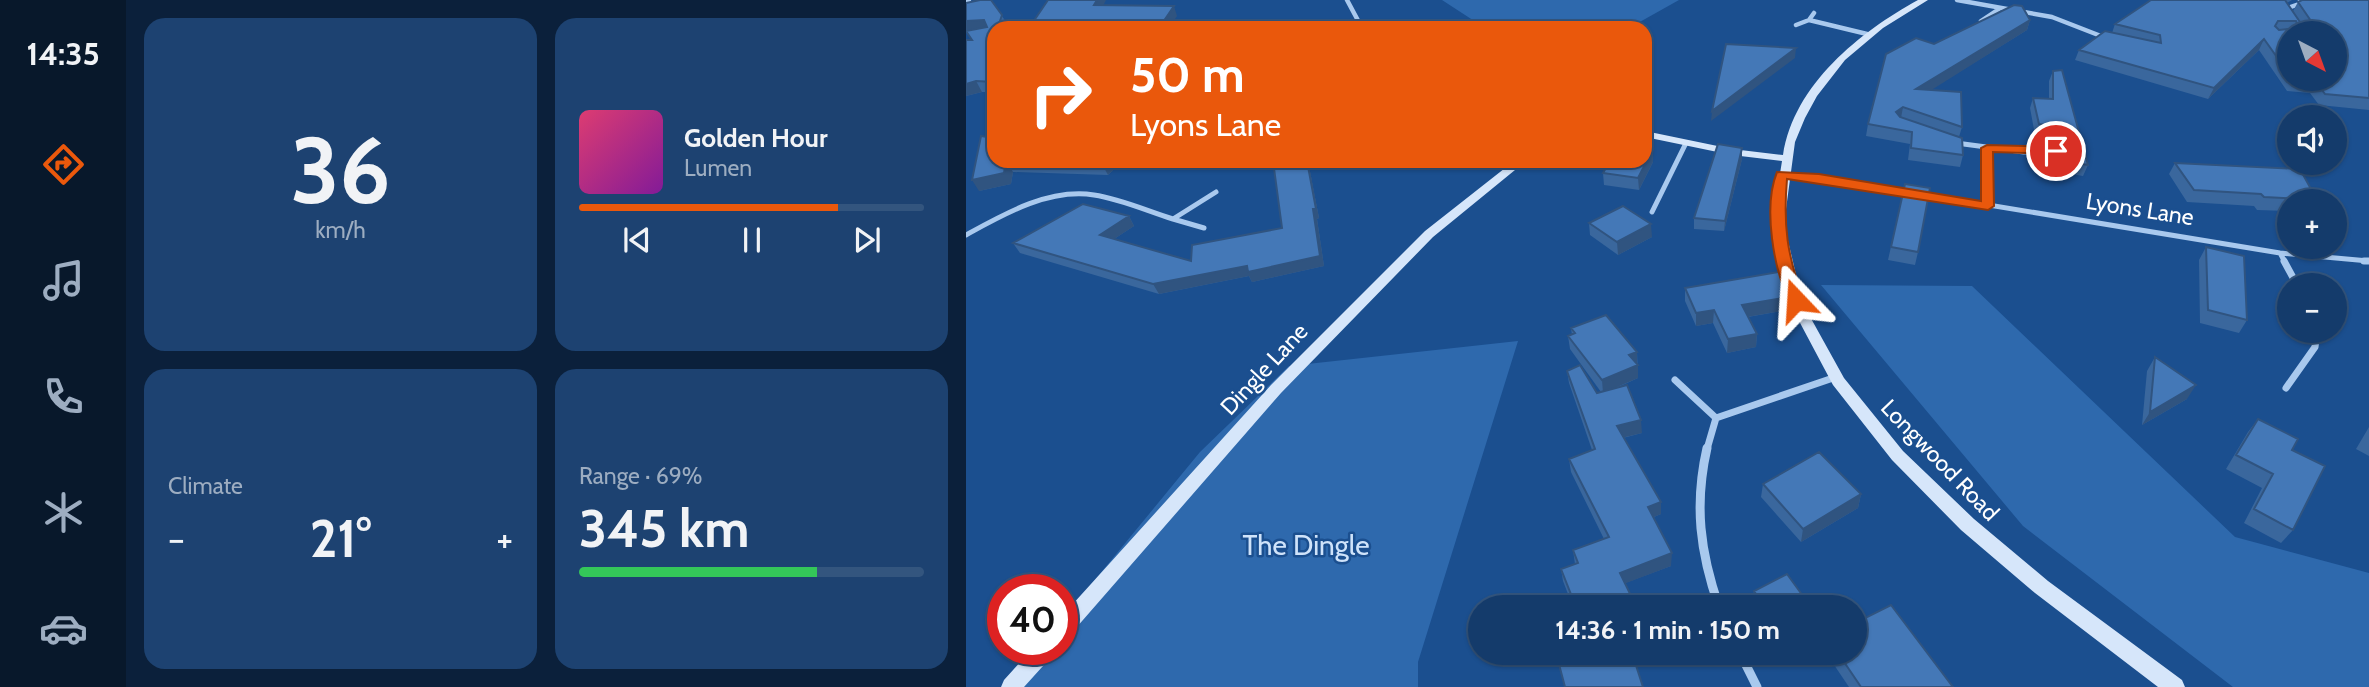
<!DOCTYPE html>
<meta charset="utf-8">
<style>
:root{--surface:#143b6b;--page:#1d4271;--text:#f1f3f6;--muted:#9dadc1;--line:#33557e;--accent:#ea580c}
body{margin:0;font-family:Cabin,sans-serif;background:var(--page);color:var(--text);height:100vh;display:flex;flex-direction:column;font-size:26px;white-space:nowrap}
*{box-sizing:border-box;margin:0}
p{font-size:23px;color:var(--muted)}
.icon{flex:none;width:38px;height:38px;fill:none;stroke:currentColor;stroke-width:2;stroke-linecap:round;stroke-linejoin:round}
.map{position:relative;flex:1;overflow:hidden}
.sheet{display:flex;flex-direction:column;gap:18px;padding:18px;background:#0b203b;width:840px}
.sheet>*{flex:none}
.banner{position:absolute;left:21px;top:21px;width:665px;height:147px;border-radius:21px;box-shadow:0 2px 5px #0004,0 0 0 2px var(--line);background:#ea580c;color:#fff;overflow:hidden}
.needle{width:46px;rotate:139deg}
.controls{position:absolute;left:1311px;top:21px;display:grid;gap:14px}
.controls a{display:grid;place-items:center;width:70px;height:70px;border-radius:50%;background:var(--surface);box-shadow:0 2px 5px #0004,0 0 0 2px var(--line);font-size:35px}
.speed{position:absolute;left:21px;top:574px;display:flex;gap:14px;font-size:35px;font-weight:700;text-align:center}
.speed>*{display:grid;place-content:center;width:91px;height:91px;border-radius:50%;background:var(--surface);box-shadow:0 2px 5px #0004,0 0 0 2px var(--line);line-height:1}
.speed .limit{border:10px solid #d22;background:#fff;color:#111}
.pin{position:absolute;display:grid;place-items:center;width:60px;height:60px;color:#fff;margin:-30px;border:4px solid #fff;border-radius:50%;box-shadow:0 2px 7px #0007}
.me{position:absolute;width:77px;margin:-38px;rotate:340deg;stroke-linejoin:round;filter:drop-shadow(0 0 5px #0008)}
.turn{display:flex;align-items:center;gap:24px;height:147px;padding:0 28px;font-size:32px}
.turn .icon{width:91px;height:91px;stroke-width:2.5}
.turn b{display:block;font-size:49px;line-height:60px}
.big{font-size:52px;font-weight:700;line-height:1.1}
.sheet .tile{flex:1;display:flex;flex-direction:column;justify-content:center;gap:10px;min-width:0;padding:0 24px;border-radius:21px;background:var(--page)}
.sheet .dial{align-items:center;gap:0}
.dial b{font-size:91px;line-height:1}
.song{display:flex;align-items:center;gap:21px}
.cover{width:84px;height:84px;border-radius:10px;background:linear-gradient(135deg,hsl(340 70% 55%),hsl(290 70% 35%))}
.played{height:7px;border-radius:4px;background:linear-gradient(90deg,var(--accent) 75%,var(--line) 75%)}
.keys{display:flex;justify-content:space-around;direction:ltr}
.heat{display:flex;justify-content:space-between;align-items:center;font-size:38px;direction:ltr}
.charge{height:10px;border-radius:5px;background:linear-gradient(90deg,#34c759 69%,var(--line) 0)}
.sheet .tiles{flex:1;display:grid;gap:18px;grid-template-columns:repeat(2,1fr)}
.trip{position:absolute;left:502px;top:595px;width:399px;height:70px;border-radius:35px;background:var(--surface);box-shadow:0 2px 5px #0004,0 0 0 2px var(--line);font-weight:700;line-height:70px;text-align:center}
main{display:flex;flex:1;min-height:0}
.menu{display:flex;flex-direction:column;width:126px;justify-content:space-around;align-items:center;background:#08182b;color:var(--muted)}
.menu .icon{width:49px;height:49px}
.menu .on{color:var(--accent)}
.menu b{font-size:32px;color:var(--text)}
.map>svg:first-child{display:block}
.green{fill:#2e69ad}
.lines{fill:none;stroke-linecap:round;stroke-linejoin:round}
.street-far3{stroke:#a9c9ee;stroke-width:4.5}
.street-far2{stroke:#a9c9ee;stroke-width:5}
.street-far1{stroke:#a9c9ee;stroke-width:7}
.street{stroke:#a9c9ee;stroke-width:9}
.secondary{fill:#d6e6fa;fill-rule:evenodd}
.wall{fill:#3a679d;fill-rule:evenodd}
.shaded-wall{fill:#305480}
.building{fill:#4478b7;stroke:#305480;stroke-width:2;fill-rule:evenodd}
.route{fill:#ea580c;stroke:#983908;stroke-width:2}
.labels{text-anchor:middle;stroke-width:5;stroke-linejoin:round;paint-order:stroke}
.street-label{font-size:23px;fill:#fff;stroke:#1b4f8f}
.near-park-label{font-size:28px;fill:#cfe3fa;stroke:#1b4f8f}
</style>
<main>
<nav class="menu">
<b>14:35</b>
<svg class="icon on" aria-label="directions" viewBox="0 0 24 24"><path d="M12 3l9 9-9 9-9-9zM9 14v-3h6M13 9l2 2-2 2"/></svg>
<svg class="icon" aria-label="music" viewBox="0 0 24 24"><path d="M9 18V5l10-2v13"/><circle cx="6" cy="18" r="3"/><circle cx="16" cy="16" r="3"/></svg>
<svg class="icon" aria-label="phone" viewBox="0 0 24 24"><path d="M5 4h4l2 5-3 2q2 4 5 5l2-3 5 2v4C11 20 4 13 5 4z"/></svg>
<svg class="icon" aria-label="climate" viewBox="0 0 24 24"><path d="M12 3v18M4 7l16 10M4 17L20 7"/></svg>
<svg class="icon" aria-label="car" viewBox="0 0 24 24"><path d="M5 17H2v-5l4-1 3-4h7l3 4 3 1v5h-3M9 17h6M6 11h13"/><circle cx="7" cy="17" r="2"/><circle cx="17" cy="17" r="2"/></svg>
</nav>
<section class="sheet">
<div class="tiles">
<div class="tile dial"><b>36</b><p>km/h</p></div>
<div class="tile">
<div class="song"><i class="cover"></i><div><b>Golden Hour</b><p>Lumen</p></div></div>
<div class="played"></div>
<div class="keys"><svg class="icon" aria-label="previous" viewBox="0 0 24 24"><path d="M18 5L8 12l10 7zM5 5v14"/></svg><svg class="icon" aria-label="pause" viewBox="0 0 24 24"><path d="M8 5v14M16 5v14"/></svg><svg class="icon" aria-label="next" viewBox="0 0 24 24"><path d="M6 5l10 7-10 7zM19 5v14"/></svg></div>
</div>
<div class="tile"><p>Climate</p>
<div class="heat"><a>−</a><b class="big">21°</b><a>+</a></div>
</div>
<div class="tile"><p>Range · 69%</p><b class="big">345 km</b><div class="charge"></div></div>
</div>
</section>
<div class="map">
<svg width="1403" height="687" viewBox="0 0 1403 687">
<rect width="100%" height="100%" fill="#1b4f8f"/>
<path class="green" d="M 476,0 L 713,0 L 663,28 L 519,28 Z
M 855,285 L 1006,286 L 1269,537 L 1403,573 L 1403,687 L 1267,687 L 1057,526 Z
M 552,341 L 452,662 L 452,687 L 42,687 L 73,649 L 96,649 L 96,620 L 234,452 L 323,366 Z"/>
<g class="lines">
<path class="street-far3" d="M 0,0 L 3,0
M 381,0 L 396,28
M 991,0 L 1086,17 L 1140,38
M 1321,12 L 1319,9 L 1336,3 L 1334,0
M 843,20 L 901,34
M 1015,21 L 1033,9
M 830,25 L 843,20 L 848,13"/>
<path class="street-far2" d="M 990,143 L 1058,152 L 1090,151
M 1021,148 L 1022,206
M 815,174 L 853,177 L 1314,253 L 1403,261
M 686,212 L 720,143
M 238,228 L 207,219 L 250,192
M 0,235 C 38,214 83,188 128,195 C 155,199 181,211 207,219
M 1314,253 L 1319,262"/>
<path class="street-far1" d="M 1318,261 L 1331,285
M 1398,261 L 1403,261
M 709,380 L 750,418
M 1320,388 L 1349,347 L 1351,331
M 750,418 L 870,377
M 741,449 L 750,418"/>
<path class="street" d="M 741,448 C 728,505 734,552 753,607
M 774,653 L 791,687"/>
<path class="secondary" d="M 952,0 L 962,0 L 917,28 L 879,60 L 851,96 L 839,118 L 829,142 L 818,224 L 837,304 L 878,378 L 937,451 L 1008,519 L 1082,581 L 1216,680 L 1219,687 L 1192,687 L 1069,593 L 995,530 L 926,460 L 867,385 L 824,304 L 806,224 L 816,161 L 766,155 L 679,137 L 679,131 L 766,149 L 817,155 C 828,84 894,32 952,0 Z
M 548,161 L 560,161 L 467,237 L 315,393 L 103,636 L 96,639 L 96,616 L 305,385 L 459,231 Z
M 66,649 L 89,649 L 86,656 L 58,687 L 35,687 L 38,680 Z"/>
</g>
<path class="wall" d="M 14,0 L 25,0 L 40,22 L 41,23 L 45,28 L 28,28 L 28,92 L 16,92 L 0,96 L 0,40 L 6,40 L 0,31 L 0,3 Z
M 1185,0 L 1326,0 L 1321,3 L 1327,11 L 1332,2 L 1403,0 L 1403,110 L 1353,105 L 1344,93 L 1321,91 L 1293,50 L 1242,99 L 1109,60 L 1113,50 L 1146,33 L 1149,24 ZM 1323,33 L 1368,79 L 1323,79 Z
M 1064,20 L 1061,30 L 964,90 L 996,127 L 993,137 L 997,155 L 994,167 L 942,160 L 944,144 L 900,136 L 902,124 L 968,44 Z
M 1087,71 L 1122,165 L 1117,176 L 1082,170 L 1083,156 L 1086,147 L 1083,146 L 1083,137 L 1069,135 L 1064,108 L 1067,98 L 1083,99 L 1083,81 Z
M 687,149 L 687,162 L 673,190 L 638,185 L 637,173 Z
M 776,159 L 758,231 L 728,229 L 728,218 Z
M 28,161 L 157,161 L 142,175 L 47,172 L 45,184 L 13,191 Z
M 289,161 L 342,161 L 353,218 L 351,219 L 358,266 L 286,282 L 283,276 L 193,294 L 54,253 L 47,243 L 163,216 L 168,226 L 148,239 L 225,261 L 316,228 L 307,163 L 291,166 Z
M 1209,163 L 1351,200 L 1351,201 L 1323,201 L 1323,211 L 1291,210 L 1288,206 L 1221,202 L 1203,174 Z
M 939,184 L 952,252 L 949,265 L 922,260 Z
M 623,223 L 686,237 L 652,255 L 624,235 Z
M 1240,247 L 1281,320 L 1273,333 L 1234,323 L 1233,260 Z
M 719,288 L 822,297 L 821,310 L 782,317 L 791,334 L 790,347 L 761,353 L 747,323 L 730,326 L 719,301 Z
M 605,328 L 671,352 L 672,378 L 648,389 L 676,433 L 657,438 L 695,514 L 688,517 L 705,566 L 659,583 L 669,604 L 669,607 L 607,607 L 597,581 L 595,569 L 609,564 L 607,550 L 638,539 L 605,472 L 603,459 L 626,450 L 603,383 L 601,371 L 631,393 L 635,392 L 604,349 L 602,336 L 606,335 Z
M 1189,357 L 1221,399 L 1176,425 L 1181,371 Z
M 1292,419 L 1326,450 L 1327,530 L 1315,543 L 1278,523 L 1296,488 L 1260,469 L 1282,432 Z
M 1403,427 L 1403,456 L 1390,449 Z
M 797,484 L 895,494 L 892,508 L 835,542 L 795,497 Z
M 788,591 L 845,607 L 794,607 L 787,597 Z
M 860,653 L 889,653 L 987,687 L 883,687 Z"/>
<path class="shaded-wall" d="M 131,0 L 140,0 L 133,14 L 128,5 Z
M 208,6 L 211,16 L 203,28 L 193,28 Z
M 18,20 L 23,29 L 0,31 L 0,21 Z
M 1064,20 L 1061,30 L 948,101 L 950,89 Z
M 1298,39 L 1293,50 L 1242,99 L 1248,88 Z
M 830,48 L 829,58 L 745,121 L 746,111 Z
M 10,81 L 16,92 L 0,96 L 0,84 Z
M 937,107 L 935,118 L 930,112 Z
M 776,148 L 776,159 L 758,231 L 759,221 Z
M 687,149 L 687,162 L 673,190 L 672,178 Z
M 41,161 L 47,172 L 45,184 L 13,191 L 6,180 Z
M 140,161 L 157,161 L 142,175 L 136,164 Z
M 289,161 L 309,161 L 309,162 L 291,166 Z
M 341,161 L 342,161 L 353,218 L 351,219 L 358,266 L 286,282 L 283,276 L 193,294 L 187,284 L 281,266 L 347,209 Z
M 163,216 L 168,226 L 139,245 L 134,235 Z
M 685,224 L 686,237 L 652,255 L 651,242 Z
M 822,297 L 821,310 L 775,318 L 776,305 Z
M 748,310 L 747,323 L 730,326 L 730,313 Z
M 791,334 L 790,347 L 761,353 L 762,339 Z
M 671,352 L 671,365 L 663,355 Z
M 672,365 L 672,378 L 637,393 L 636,380 Z
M 1230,385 L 1221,399 L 1176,425 L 1184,412 Z
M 675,420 L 676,433 L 651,439 L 651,426 Z
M 895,494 L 892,508 L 835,542 L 837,529 Z
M 695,502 L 695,514 L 683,519 L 682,507 Z
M 706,553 L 705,566 L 655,585 L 654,573 Z"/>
<path class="building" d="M 14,0 L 25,0 L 36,15 L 34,21 L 41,23 L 45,28 L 28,28 L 28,82 L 10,81 L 0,84 L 0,40 L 6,40 L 0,31 L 21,27 L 18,20 L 0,21 L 0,3 Z
M 82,0 L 131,0 L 128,5 L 208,6 L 193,28 L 63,28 Z
M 1185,0 L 1319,0 L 1336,25 L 1341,27 L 1345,21 L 1332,2 L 1336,0 L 1403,0 L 1403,98 L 1359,94 L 1350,82 L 1327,80 L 1326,79 L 1368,79 L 1368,33 L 1323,33 L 1323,74 L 1298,39 L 1248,88 L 1113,50 L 1139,31 L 1195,43 L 1194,35 L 1149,24 ZM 1312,21 L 1330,21 L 1333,28 L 1313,30 L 1309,26 Z
M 1048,5 L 1056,6 L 1064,20 L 950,89 L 995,92 L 996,127 L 937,107 L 930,112 L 934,117 L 996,138 L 997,155 L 945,148 L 946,132 L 902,124 L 920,54 L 950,38 L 968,44 Z
M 760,44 L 830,48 L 746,111 Z
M 1096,70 L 1122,165 L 1086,159 L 1087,146 L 1097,144 L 1099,138 L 1087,135 L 1087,126 L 1073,124 L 1067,98 L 1087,99 L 1087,71 Z
M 15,136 L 28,138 L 28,161 L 40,161 L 38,173 L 6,180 Z
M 752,144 L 776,148 L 759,221 L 728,218 Z
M 679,148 L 687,149 L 672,178 L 637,173 L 644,161 L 679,161 Z
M 54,161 L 140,161 L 136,164 Z
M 307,161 L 341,161 L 350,209 L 347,209 L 354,256 L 282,272 L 281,266 L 187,284 L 47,243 L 117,204 L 163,216 L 134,235 L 225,261 L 226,245 L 316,228 Z
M 1209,163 L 1334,169 L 1351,200 L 1298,197 L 1295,194 L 1228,190 Z
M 939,184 L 964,188 L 952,252 L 925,247 Z
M 657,206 L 685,224 L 651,242 L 623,223 Z
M 1240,247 L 1278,256 L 1281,320 L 1242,310 Z
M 818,271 L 822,297 L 776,305 L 791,334 L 762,339 L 748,310 L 730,313 L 719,288 Z
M 640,315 L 671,352 L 663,355 L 672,365 L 636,380 L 602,336 L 609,333 L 605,328 Z
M 1189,357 L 1230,385 L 1184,412 Z
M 614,365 L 631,393 L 661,385 L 675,420 L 651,426 L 695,502 L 682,507 L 706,553 L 654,573 L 669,604 L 661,607 L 610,607 L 595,569 L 612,563 L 607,550 L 643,537 L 603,459 L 629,449 L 601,371 Z
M 1292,419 L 1332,439 L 1326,450 L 1359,466 L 1327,530 L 1288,509 L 1307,474 L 1270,455 Z
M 853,452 L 895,494 L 837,529 L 797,484 Z
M 821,574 L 845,607 L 799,607 L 788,591 Z
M 925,605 L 987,687 L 895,687 L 872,653 L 889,653 L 889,623 Z
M 590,653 L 666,653 L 677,687 L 599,687 Z"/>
<path class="route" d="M 1021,145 L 1090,147 L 1096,151 L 1090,154 L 1027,152 L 1028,206 L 1022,210 L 821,179 C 817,225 821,256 838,300 L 836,303 L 825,303 C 807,271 797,206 811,172 L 853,174 L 1015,201 L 1015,148 Z"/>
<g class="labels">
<g class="street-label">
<text transform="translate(1174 209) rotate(9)" y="8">Lyons Lane</text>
<text transform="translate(298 369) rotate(-47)" y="8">Dingle Lane</text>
<text transform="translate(974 460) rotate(46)" y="8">Longwood Road</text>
</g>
<g class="near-park-label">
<text x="340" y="555">The Dingle</text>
</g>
</g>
</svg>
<div class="controls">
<a><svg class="needle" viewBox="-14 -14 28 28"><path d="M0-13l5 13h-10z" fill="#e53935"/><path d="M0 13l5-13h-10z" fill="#9dadc1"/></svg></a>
<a><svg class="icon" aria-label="sound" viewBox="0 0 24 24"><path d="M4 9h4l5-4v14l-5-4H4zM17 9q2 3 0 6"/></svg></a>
<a>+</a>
<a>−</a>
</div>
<div class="speed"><div class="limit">40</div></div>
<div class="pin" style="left:1090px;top:151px;background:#d93025"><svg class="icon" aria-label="arrive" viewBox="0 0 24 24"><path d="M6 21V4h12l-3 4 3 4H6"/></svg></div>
<svg class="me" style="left:830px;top:300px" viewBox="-20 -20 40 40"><path d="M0-17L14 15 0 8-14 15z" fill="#ea580c" stroke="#fff" stroke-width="4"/></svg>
<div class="trip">14:36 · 1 min · 150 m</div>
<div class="banner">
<div class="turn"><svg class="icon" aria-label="right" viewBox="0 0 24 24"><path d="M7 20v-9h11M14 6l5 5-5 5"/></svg><div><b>50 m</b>Lyons Lane</div></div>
</div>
</div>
</main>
